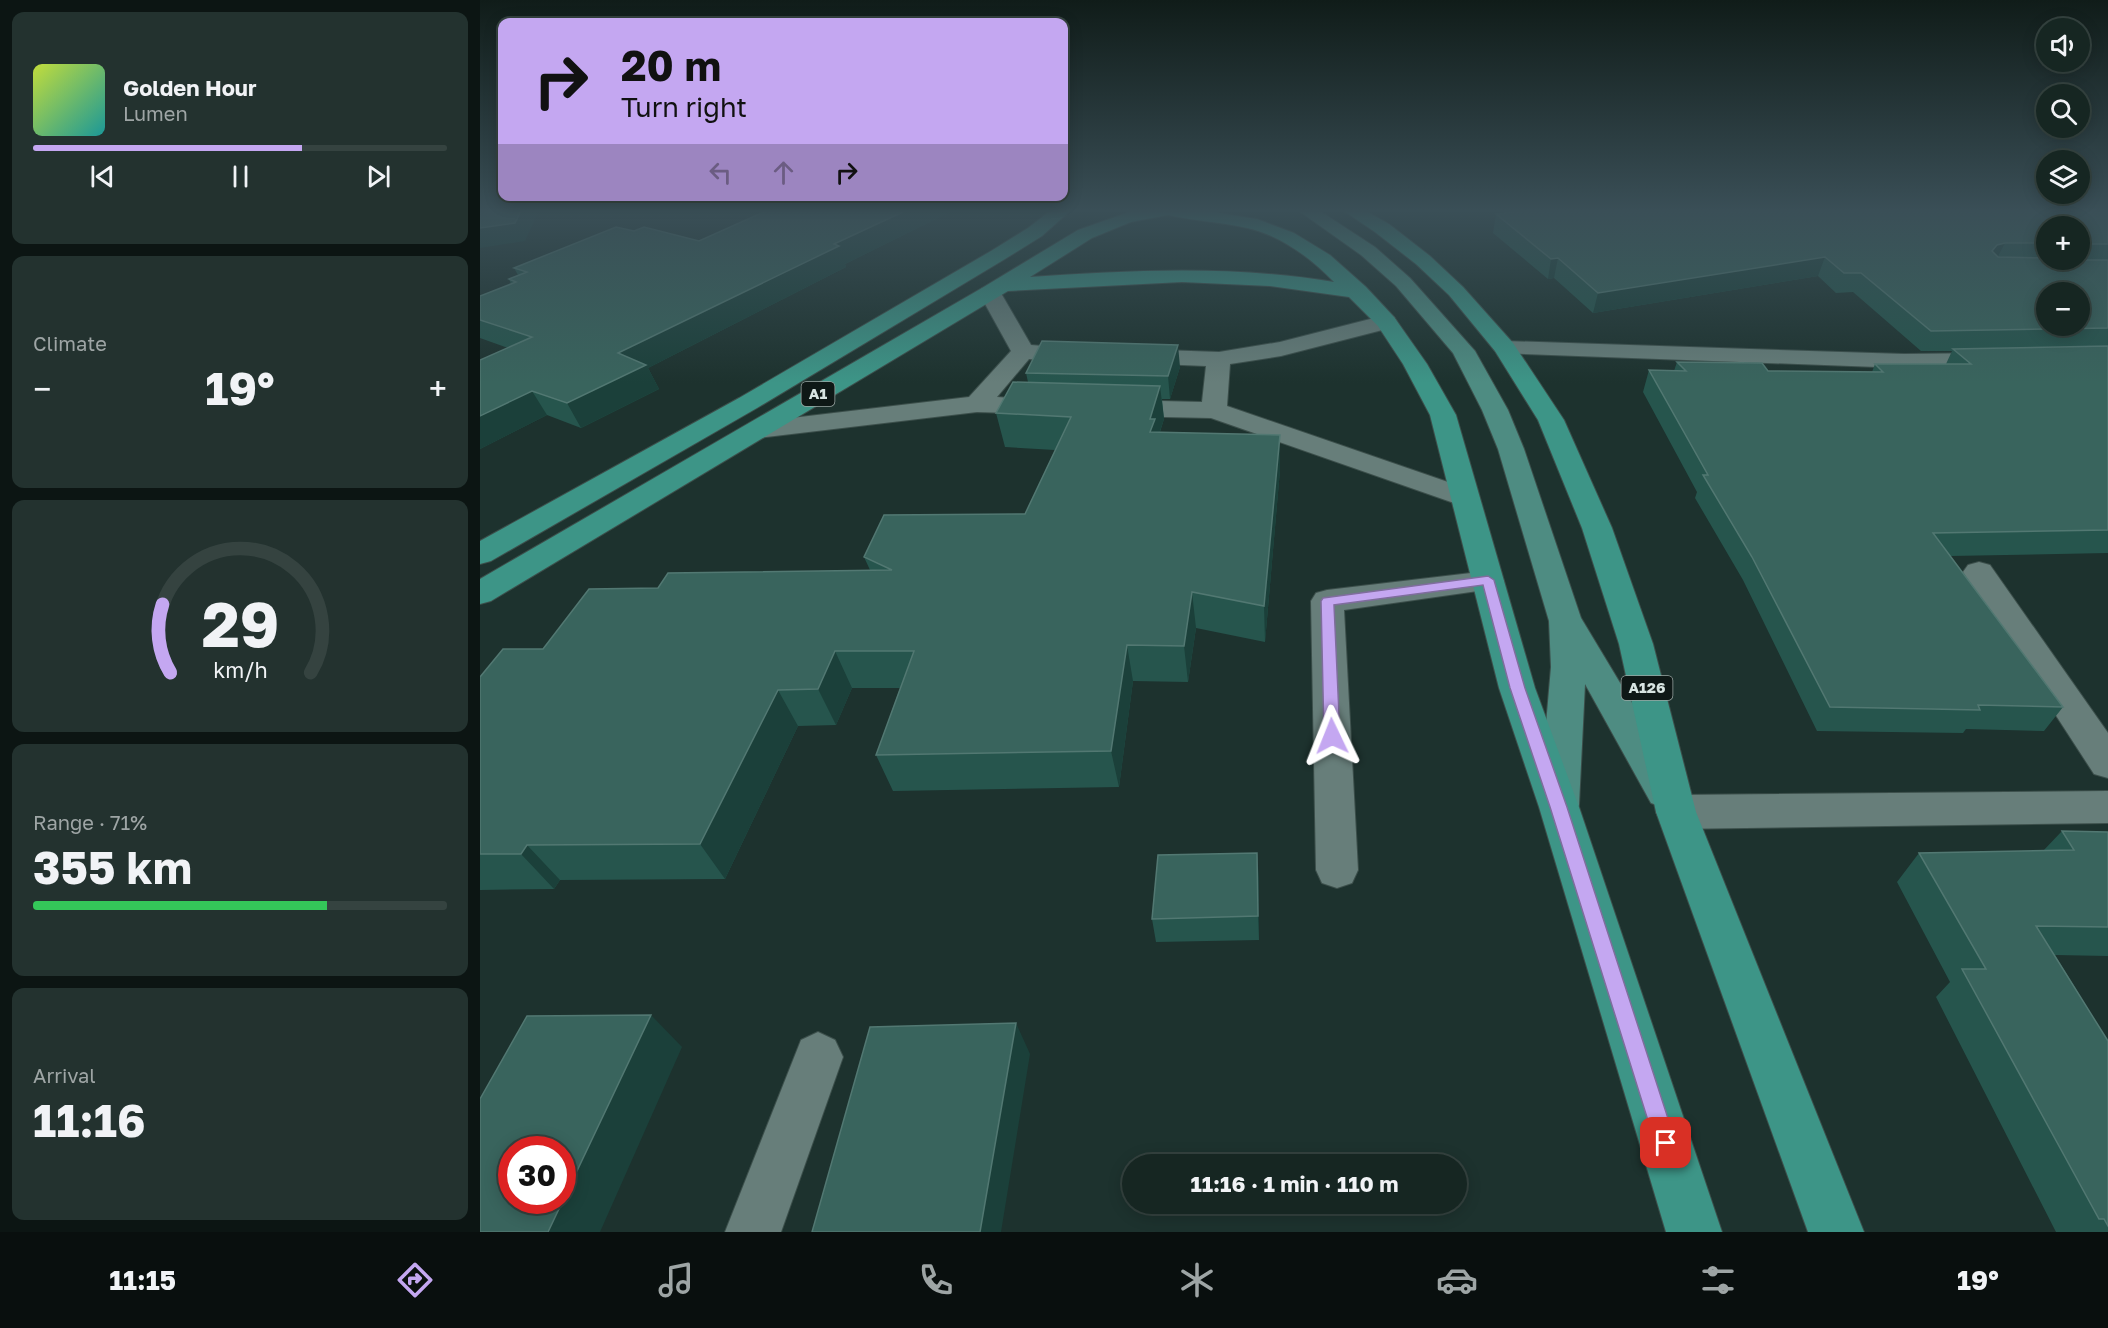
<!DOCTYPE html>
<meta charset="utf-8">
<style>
:root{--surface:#162622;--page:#23322f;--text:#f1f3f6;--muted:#9ea5a5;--line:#354340;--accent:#c4a7f1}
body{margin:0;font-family:"Golos Text",sans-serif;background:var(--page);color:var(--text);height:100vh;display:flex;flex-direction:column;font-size:22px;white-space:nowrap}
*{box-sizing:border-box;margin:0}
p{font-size:20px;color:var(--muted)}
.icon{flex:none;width:33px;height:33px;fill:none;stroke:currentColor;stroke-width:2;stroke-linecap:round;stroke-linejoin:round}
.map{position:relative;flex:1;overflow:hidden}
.sheet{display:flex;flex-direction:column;gap:12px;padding:12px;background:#0c1513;width:480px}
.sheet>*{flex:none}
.guide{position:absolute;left:18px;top:18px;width:570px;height:183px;border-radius:12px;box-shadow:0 3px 15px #0003,0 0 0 2px var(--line);background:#c4a7f1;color:#111;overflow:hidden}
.controls{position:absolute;left:1556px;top:18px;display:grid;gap:12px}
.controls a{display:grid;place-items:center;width:54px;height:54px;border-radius:50%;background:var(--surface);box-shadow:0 3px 15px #0003,0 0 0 2px var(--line);font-size:30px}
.speed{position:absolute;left:18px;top:1136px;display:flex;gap:12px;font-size:30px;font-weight:700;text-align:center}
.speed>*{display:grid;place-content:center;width:78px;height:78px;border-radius:50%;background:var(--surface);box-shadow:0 3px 15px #0003,0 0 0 2px var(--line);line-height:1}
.speed .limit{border:9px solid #d22;background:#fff;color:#111}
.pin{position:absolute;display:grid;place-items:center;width:51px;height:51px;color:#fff;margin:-26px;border-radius:12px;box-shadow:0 3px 9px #0006}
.me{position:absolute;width:66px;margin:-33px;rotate:358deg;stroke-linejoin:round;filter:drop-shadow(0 0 4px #0008)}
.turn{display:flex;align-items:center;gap:21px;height:126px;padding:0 24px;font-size:27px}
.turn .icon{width:78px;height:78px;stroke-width:2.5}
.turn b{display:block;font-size:42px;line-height:51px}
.lanes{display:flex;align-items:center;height:57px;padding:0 24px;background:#0003;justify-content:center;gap:30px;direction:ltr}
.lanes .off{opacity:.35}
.big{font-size:45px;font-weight:700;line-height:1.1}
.sheet .card{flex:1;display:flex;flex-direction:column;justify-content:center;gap:9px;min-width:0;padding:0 21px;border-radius:12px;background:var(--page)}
.sheet .dial{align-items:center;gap:0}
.dial svg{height:156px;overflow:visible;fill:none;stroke:var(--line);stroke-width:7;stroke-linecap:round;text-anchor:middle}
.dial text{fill:var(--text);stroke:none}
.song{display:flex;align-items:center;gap:18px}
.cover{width:72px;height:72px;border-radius:9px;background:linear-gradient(135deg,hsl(70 70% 55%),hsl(180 70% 35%))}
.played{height:6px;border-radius:3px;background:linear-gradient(90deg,var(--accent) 65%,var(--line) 65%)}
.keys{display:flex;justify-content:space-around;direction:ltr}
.heat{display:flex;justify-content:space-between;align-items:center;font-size:33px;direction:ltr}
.charge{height:9px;border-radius:4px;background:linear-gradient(90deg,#34c759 71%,var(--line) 0)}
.trip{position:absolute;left:642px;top:1154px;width:345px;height:60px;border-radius:30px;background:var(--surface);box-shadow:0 3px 15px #0003,0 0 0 2px var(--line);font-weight:700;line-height:60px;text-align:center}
.menu{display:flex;height:96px;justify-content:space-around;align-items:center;background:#090f0e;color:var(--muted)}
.menu .icon{width:42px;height:42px}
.menu .selected{color:var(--accent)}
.menu b{font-size:27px;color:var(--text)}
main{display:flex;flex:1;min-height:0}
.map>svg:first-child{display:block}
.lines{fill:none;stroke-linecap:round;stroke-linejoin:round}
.minor-casing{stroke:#3c4f4b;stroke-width:2}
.major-casing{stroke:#3c4f4b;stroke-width:2}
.highway-casing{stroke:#3c4f4b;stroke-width:2}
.minor{fill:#677e7a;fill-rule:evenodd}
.major{fill:#4e8c82;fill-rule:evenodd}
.highway{fill:#3d9587;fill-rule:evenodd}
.wall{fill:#26554d;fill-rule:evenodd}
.shaded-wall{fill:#1b403a}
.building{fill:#39645d;stroke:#527872;stroke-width:1.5;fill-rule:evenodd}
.route{fill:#c4a7f1;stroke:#7f6d9d;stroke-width:1.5}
.labels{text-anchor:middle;stroke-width:6;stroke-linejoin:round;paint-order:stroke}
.shield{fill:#0e1816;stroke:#9ba7a4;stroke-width:1.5}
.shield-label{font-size:15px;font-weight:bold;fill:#d7e4e1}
</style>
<main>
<section class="sheet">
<div class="card">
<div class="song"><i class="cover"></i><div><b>Golden Hour</b><p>Lumen</p></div></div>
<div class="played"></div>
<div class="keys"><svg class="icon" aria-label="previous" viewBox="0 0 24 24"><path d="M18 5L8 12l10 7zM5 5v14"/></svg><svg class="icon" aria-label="pause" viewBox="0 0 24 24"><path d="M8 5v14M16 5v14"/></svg><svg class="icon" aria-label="next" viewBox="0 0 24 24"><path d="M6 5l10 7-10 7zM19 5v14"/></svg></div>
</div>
<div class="card"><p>Climate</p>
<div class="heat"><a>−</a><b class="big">19°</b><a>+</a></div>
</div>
<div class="card dial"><svg viewBox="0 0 100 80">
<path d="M14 69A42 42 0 1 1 86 69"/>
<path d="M14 69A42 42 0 0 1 10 34" stroke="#c4a7f1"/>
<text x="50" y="56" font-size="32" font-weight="700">29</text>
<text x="50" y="72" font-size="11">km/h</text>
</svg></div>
<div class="card"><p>Range · 71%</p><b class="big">355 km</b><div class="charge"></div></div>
<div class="card"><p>Arrival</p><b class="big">11:16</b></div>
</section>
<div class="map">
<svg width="1628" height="1232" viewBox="0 0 1628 1232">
<rect width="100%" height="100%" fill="#1d322e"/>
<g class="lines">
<g class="minor-casing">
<path id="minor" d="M 510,287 L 518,288 L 551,345 L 610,350 L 614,355 L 610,360 L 602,362 L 549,359 L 517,397 L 576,401 L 580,406 L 576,411 L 567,414 L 497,412 L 278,438 L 269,436 L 265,430 L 269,424 L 278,422 L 489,397 L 531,351 L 499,293 L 502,288 Z
M 906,315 L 914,317 L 917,322 L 914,327 L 801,356 L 750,364 L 747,406 L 994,491 L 998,497 L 994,503 L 984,506 L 974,503 L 731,418 L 639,416 L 630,413 L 626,408 L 630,403 L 639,400 L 722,402 L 726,366 L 654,363 L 646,361 L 642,356 L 646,351 L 654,349 L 739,352 L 800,342 Z
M 1025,341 L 1424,354 L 1512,353 L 1520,355 L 1524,360 L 1520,365 L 1512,367 L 1424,368 L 1017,353 L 1013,348 L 1017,343 Z
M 1499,562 L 1510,565 L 1628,733 L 1628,778 L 1614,774 L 1483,572 L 1488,565 Z
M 1008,571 L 1019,574 L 1024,581 L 1019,588 L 864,610 L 878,870 L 872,883 L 857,888 L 842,883 L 836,870 L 831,601 L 836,593 L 847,590 Z
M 1628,791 L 1628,823 L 1196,829 L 1182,824 L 1176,812 L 1182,800 L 1196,795 Z
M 338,1032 L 355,1040 L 363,1057 L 301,1232 L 245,1232 L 321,1040 Z"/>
</g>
<g class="major-casing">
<path id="major" d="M 819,211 L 840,211 L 895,247 L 930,278 L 995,351 L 1028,410 L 1044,449 L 1101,618 L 1199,781 L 1205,792 L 1199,803 L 1185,808 L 1171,803 L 1105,684 L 1099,805 L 1093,817 L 1079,821 L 1065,817 L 1059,805 L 1071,667 L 1069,621 L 1018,449 L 1002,410 L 973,353 L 916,286 L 881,255 Z"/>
</g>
<g class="highway-casing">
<path id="highway" d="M 570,211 L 590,211 L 562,236 L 525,259 L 277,408 L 11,561 L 0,564 L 0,541 L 259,398 L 511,251 L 548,228 Z
M 652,211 L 727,211 L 777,219 L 814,233 L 850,255 L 886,287 L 914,317 L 947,364 L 976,415 L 1055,688 L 1099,807 L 1242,1232 L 1186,1232 L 1059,807 L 1019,688 L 950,415 L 923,364 L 898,326 L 869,297 L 790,286 L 702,282 L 528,291 L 11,601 L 0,604 L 0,579 L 502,288 L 598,230 ZM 688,215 C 714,221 741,222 767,228 C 800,235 831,258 854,282 C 753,265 651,270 550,277 L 612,238 L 651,222 Z
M 864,211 L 886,211 L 909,224 L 950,256 L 983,287 L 1033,343 L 1084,420 L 1132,528 L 1173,644 L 1216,812 L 1384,1232 L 1328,1232 L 1176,812 L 1139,644 L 1102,528 L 1058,420 L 1015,351 L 969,295 L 936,264 L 895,232 Z"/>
</g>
<use href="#minor" class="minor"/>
<use href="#major" class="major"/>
<use href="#highway" class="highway"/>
</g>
<path class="wall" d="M 286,211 L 472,211 L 365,264 L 366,267 L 168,368 L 179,389 L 101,428 L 67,415 L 0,449 L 0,360 L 28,348 L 0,338 L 0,296 L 31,284 L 29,279 L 38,275 L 34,268 L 154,231 L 219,241 Z
M 1628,211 L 1628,553 L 1470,556 L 1583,707 L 1564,731 L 1486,729 L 1483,733 L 1337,731 L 1263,580 L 1215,498 L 1217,492 L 1163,392 L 1169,370 L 1194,371 L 1197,362 L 1288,371 L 1392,372 L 1395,364 L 1466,364 L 1472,351 L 1441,351 L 1373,292 L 1356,293 L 1338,276 L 1113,313 L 1074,278 L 1068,279 L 1013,233 L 1016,214 ZM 1566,226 L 1599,226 L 1599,260 L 1566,260 Z
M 700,367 L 690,399 L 682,399 L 684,419 L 680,432 L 800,470 L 785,642 L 716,628 L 708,682 L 653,681 L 639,787 L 413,791 L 396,755 L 420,688 L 372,688 L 356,725 L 318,726 L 245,879 L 80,880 L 74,889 L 0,890 L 0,677 L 63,649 L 178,588 L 390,570 L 384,557 L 545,514 L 575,450 L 525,447 L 516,413 L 548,382 L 546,373 Z
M 1582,831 L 1628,832 L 1628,956 L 1575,955 L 1628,1041 L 1628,1232 L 1576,1232 L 1456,997 L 1470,982 L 1417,882 L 1439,853 L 1563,851 Z
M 779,877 L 779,940 L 676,942 L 672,919 Z"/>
<path class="shaded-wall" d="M 41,211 L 59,211 L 45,241 L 0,248 L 0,228 Z
M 425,211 L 472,211 L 365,264 L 366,267 L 168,368 L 179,389 L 101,428 L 87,403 L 138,353 L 354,244 Z
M 1525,243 L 1515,262 L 1512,251 L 1517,245 Z
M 1345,257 L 1338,276 L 1113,313 L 1118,293 Z
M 1078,258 L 1074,278 L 1068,279 L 1071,259 Z
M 698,345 L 700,367 L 690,399 L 688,376 Z
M 680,386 L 684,419 L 677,440 L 674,467 L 670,419 Z
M 52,391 L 67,415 L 0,449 L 0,416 Z
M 800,435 L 800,470 L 785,642 L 784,606 Z
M 712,592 L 716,628 L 708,682 L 704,646 Z
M 647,645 L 653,681 L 639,787 L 631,751 Z
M 355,651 L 372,688 L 356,725 L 338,689 Z
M 298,690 L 318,726 L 245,879 L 220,844 Z
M 47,845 L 80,880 L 74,889 L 41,854 Z
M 777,853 L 779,877 L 779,940 L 778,916 Z
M 171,1015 L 202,1047 L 120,1232 L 68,1232 Z
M 536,1023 L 550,1054 L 521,1232 L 500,1232 Z"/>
<path class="building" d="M 0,211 L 41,211 L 35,223 L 0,228 Z
M 286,211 L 425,211 L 354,244 L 359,246 L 138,353 L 166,365 L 87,403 L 52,391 L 0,416 L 0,360 L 52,337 L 0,320 L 0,296 L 36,282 L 29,279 L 47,272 L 34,268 L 136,227 L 154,231 L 164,227 L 219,241 Z
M 1045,211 L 1628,211 L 1628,244 L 1599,244 L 1599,226 L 1566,226 L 1566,243 L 1525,243 L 1517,245 L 1512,251 L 1518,257 L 1566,258 L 1566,260 L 1628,260 L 1628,328 L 1451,331 L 1381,273 L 1364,273 L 1345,257 L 1118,293 L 1078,258 L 1071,259 L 1016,214 ZM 1566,292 L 1599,292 L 1599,326 L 1566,326 Z
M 562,341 L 698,345 L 688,376 L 546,373 Z
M 1628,346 L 1628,530 L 1453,533 L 1583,707 L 1498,705 L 1500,710 L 1350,707 L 1272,557 L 1223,475 L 1228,475 L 1169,370 L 1206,371 L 1197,362 L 1282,363 L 1288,371 L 1403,372 L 1395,364 L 1491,364 L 1473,349 Z
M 533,382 L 680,386 L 670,419 L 675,419 L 670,432 L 800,435 L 784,606 L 712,592 L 704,646 L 647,645 L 631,751 L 396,755 L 434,651 L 355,651 L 338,689 L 298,690 L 220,844 L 47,845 L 41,854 L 0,854 L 0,677 L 23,649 L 63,649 L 109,589 L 178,588 L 188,573 L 412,570 L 384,557 L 404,515 L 545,514 L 591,417 L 516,413 Z
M 1582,831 L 1628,832 L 1628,927 L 1556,926 L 1628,1041 L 1628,1226 L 1624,1219 L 1619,1219 L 1482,969 L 1506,969 L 1439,853 L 1594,850 Z
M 777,853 L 778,916 L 672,919 L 678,855 Z
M 171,1015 L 68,1232 L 0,1232 L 0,1099 L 47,1016 ZM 32,1149 L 82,1149 L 82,1200 L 32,1200 Z
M 536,1023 L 500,1232 L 332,1232 L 390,1027 Z"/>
<linearGradient id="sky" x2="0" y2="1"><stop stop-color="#101c19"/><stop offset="0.55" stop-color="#3a4f57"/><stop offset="1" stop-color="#3a4f57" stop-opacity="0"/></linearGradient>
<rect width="1628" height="383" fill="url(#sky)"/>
<path class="route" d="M 1008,576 L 1014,580 L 1045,688 L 1087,807 L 1196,1143 L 1193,1150 L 1186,1153 L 1178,1150 L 1175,1143 L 1070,807 L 1030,688 L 1003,585 L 854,605 L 860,736 L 857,740 L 847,740 L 844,736 L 841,601 L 843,598 Z"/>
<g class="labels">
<g class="shield">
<rect x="321.5" y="382" width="33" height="24" rx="4.5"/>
<rect x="1141.5" y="676" width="51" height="24" rx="4.5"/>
</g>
<g class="shield-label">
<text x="338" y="399">A1</text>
<text x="1167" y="693">A126</text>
</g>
</g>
</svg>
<div class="controls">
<a><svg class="icon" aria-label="sound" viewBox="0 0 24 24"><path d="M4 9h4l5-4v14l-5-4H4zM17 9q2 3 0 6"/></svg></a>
<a><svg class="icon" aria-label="search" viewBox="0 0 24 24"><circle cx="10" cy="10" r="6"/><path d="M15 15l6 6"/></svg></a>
<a><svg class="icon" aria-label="layers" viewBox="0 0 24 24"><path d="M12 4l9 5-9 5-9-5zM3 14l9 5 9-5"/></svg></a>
<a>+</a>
<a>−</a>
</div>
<div class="speed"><div class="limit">30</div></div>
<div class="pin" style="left:1186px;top:1143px;background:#d93025"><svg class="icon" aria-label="arrive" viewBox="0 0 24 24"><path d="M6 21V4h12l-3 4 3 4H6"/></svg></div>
<svg class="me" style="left:852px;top:736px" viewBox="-20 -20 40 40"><path d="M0-17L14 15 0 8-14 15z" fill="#c4a7f1" stroke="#fff" stroke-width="4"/></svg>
<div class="trip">11:16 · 1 min · 110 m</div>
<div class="guide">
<div class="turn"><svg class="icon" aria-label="right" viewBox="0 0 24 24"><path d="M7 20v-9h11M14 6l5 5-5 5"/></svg><div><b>20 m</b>Turn right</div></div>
<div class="lanes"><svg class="icon off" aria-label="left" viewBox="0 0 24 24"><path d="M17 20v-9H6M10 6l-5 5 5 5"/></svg><svg class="icon off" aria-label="ahead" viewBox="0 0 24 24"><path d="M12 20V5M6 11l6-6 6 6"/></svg><svg class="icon" aria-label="right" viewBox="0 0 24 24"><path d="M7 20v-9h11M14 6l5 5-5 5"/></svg></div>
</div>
</div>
</main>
<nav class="menu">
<b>11:15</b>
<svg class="icon selected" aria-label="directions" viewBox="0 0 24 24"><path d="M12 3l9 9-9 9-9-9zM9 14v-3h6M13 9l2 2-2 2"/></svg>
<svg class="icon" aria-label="music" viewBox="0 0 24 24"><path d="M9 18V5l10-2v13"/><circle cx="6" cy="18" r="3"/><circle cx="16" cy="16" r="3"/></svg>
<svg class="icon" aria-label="phone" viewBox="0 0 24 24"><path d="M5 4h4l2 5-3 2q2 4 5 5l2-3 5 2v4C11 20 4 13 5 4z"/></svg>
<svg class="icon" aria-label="climate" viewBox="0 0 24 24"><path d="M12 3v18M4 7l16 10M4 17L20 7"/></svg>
<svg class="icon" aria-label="car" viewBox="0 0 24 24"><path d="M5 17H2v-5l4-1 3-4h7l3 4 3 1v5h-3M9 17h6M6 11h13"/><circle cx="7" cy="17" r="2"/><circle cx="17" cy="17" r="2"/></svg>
<svg class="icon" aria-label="filters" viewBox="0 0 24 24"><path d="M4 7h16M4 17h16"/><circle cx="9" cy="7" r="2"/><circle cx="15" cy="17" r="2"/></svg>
<b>19°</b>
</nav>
